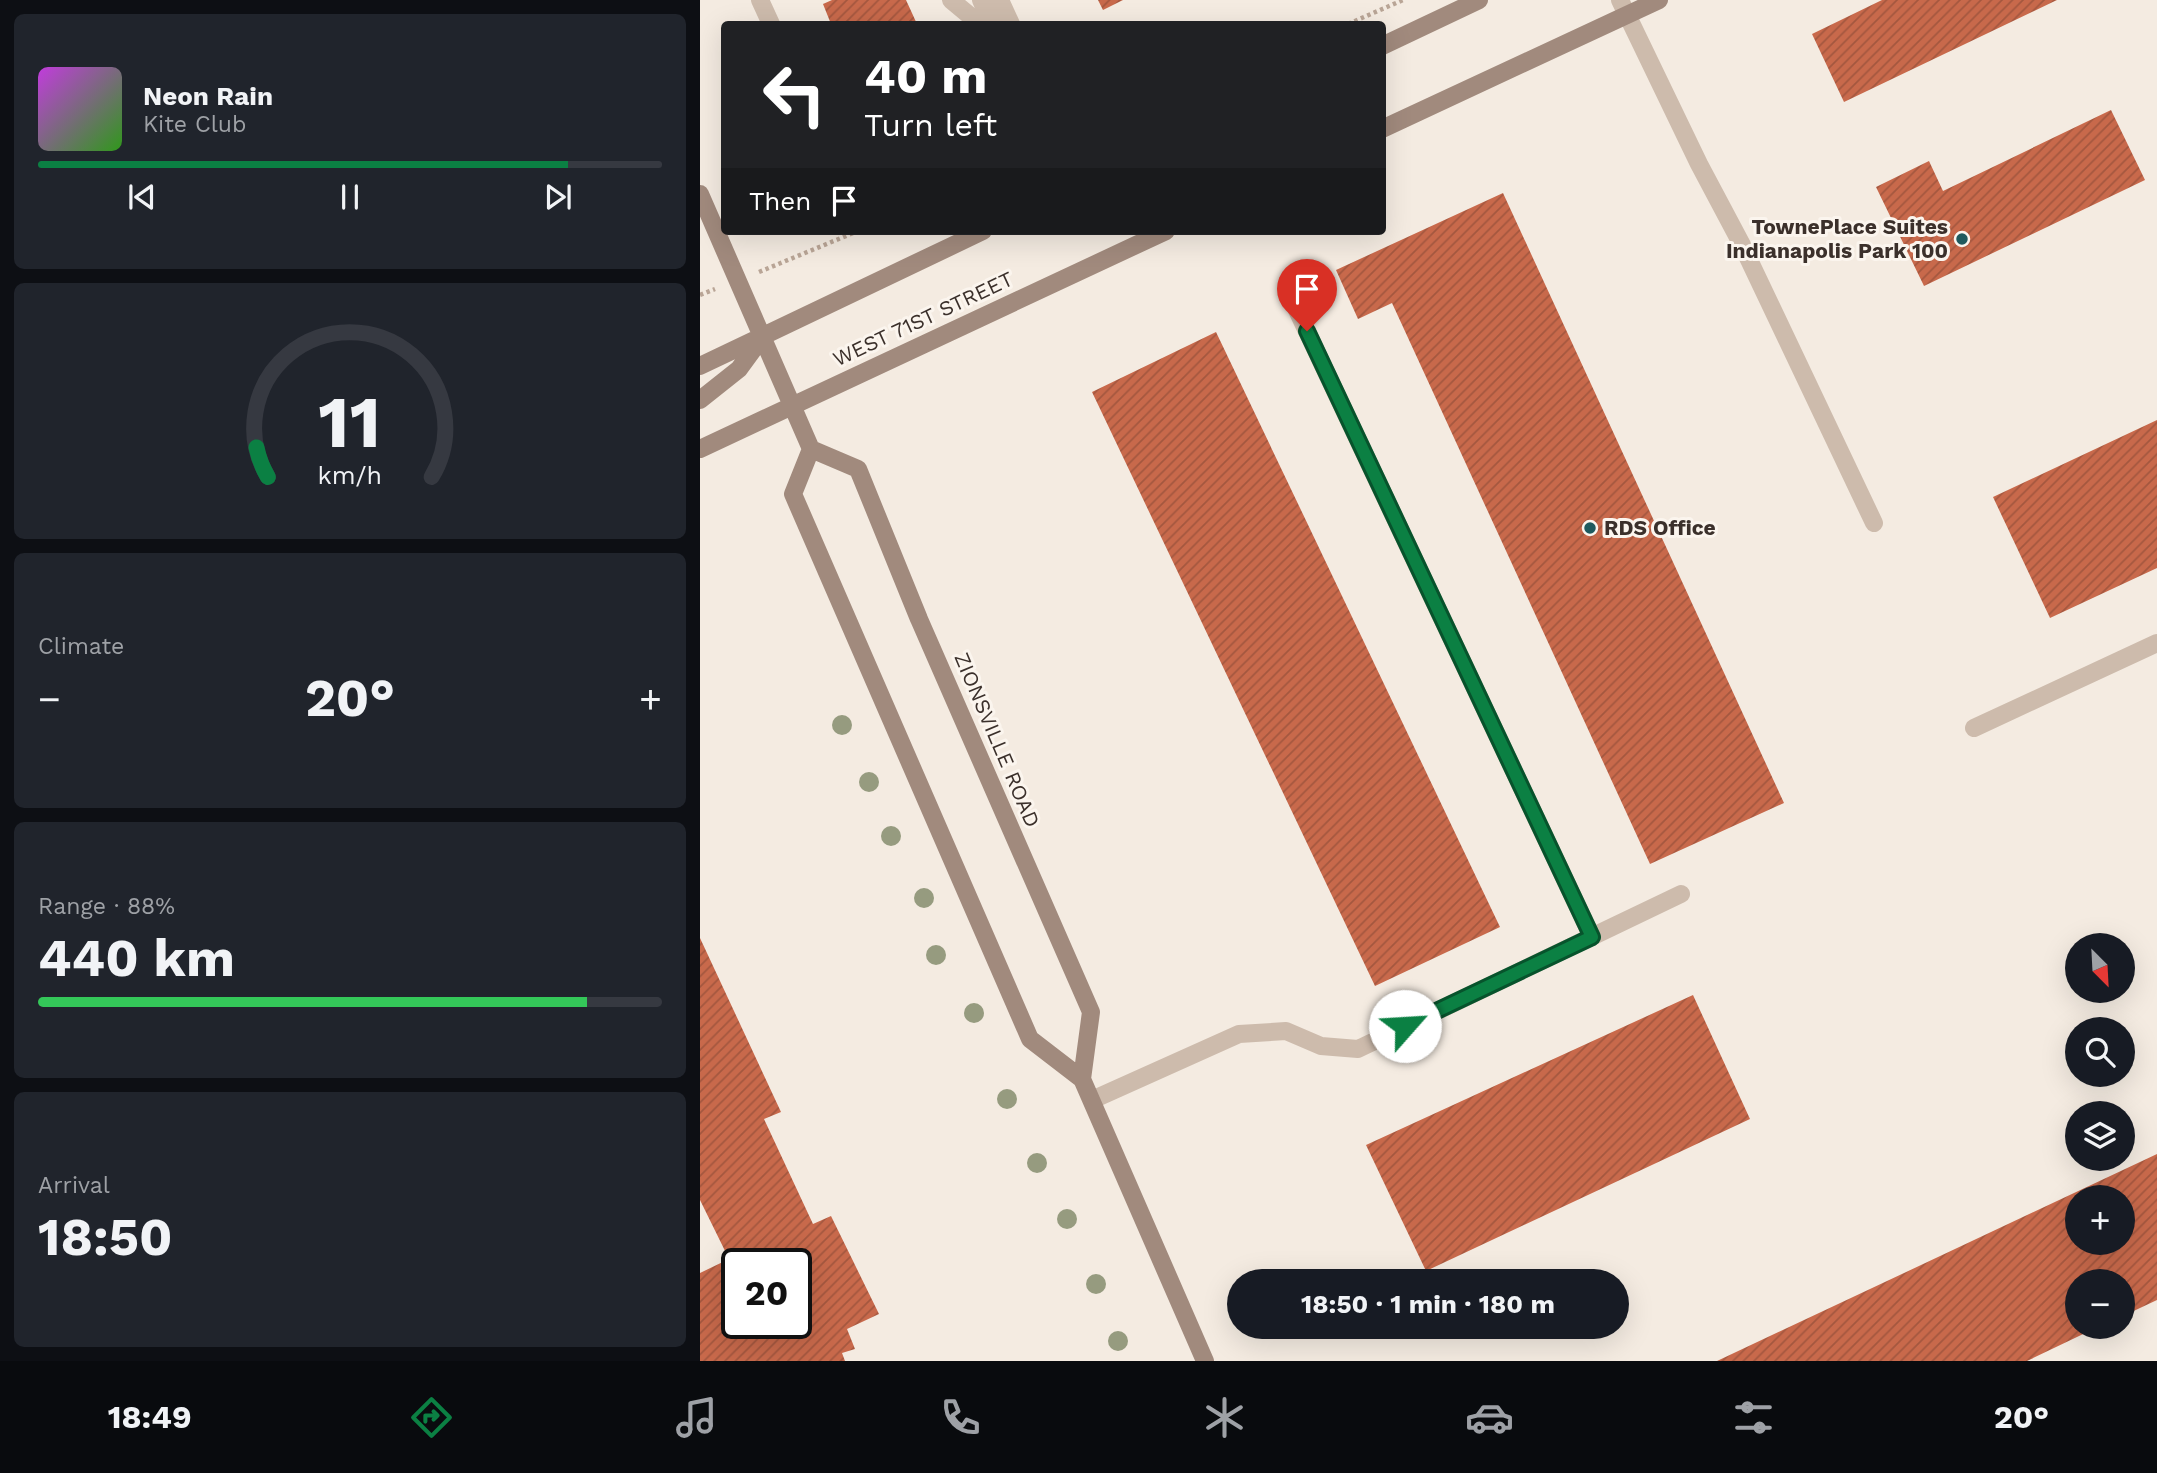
<!DOCTYPE html>
<meta charset="utf-8">
<style>
:root{--surface:#171b24;--page:#20242c;--text:#f1f3f6;--muted:#9ea1a6;--line:#363941;--accent:#0b8043}
body{margin:0;font-family:"Work Sans",sans-serif;background:var(--page);color:var(--text);height:100vh;display:flex;flex-direction:column;font-size:26px;white-space:nowrap}
*{box-sizing:border-box;margin:0}
p{font-size:23px;color:var(--muted)}
.icon{flex:none;width:38px;height:38px;fill:none;stroke:currentColor;stroke-width:2;stroke-linecap:round;stroke-linejoin:round}
.map{position:relative;flex:1;overflow:hidden}
.side{display:flex;flex-direction:column;gap:14px;padding:14px;background:#0d0f14;width:700px}
.side>*{flex:none}
.banner{position:absolute;left:21px;top:21px;width:665px;height:214px;border-radius:7px;box-shadow:0 7px 28px #0002;background:#202124;color:#fff;overflow:hidden}
.needle{width:46px;rotate:156deg}
.buttons{position:absolute;left:1365px;top:933px;display:grid;gap:14px}
.buttons a{display:grid;place-items:center;width:70px;height:70px;border-radius:50%;background:var(--surface);box-shadow:0 7px 28px #0002;font-size:35px}
.speed{position:absolute;left:21px;top:1248px;display:flex;gap:14px;font-size:35px;font-weight:700;text-align:center}
.speed>*{display:grid;place-content:center;width:91px;height:91px;border-radius:50%;background:var(--surface);box-shadow:0 7px 28px #0002;line-height:1}
.speed .limit{border:4px solid #111;border-radius:10px;background:#fff;color:#111}
.pin{position:absolute;display:grid;place-items:center;width:60px;height:60px;color:#fff;margin:-72px -30px;border-radius:50% 50% 50% 0;rotate:-45deg;box-shadow:0 0 7px #0007}
.pin .icon{rotate:45deg}
.me{position:absolute;width:77px;margin:-38px;rotate:64deg;stroke-linejoin:round;filter:drop-shadow(0 0 5px #0008)}
.turn{display:flex;align-items:center;gap:24px;height:147px;padding:0 28px;font-size:32px}
.turn .icon{width:91px;height:91px;stroke-width:2.5}
.turn b{display:block;font-size:49px;line-height:60px}
.then{display:flex;align-items:center;height:66px;padding:0 28px;background:#0003;gap:14px;font-size:26px}
.big{font-size:52px;font-weight:700;line-height:1.1}
.side .widget{flex:1;display:flex;flex-direction:column;justify-content:center;gap:10px;min-width:0;padding:0 24px;border-radius:10px;background:var(--page)}
.side .dial{align-items:center;gap:0}
.dial svg{height:182px;overflow:visible;fill:none;stroke:var(--line);stroke-width:7;stroke-linecap:round;text-anchor:middle}
.dial text{fill:var(--text);stroke:none}
.song{display:flex;align-items:center;gap:21px}
.cover{width:84px;height:84px;border-radius:10px;background:linear-gradient(135deg,hsl(290 70% 55%),hsl(110 70% 35%))}
.played{height:7px;border-radius:4px;background:linear-gradient(90deg,var(--accent) 85%,var(--line) 85%)}
.keys{display:flex;justify-content:space-around;direction:ltr}
.heat{display:flex;justify-content:space-between;align-items:center;font-size:38px;direction:ltr}
.charge{height:10px;border-radius:5px;background:linear-gradient(90deg,#34c759 88%,var(--line) 0)}
.trip{position:absolute;left:527px;top:1269px;width:402px;height:70px;border-radius:35px;background:var(--surface);box-shadow:0 7px 28px #0002;font-weight:700;line-height:70px;text-align:center}
.tabs{display:flex;height:112px;justify-content:space-around;align-items:center;background:#090b0e;color:var(--muted)}
.tabs .icon{width:49px;height:49px}
.tabs .selected{color:var(--accent)}
.tabs b{font-size:32px;color:var(--text)}
main{display:flex;flex:1;min-height:0}
.map>svg:first-child{display:block}
.building{fill:url(#building-hatch);fill-rule:evenodd}
.lines{fill:none;stroke-linecap:round;stroke-linejoin:round}
.path{stroke:#b9a596;stroke-width:4.5;stroke-dasharray:3.5 3.5;stroke-linecap:butt}
.lane{stroke:#cdbbac;stroke-width:18}
.secondary{stroke:#a18a7d;stroke-width:18}
.tree{fill:#969b7f}
.route-casing{stroke:#07532c;stroke-width:18}
.route{stroke:#0b8043;stroke-width:12}
.poi-dot{fill:#1f5a5e;stroke:#fbf5ee;stroke-width:2.5}
.labels{text-anchor:middle;stroke-width:6;stroke-linejoin:round;paint-order:stroke}
.poi-label{font-size:21px;font-weight:bold;fill:#3b302b;stroke:#fbf5ee;text-anchor:end}
.street-label{font-size:21px;fill:#3b302b;stroke:#fbf5ee}
</style>
<main>
<section class="side">
<div class="widget">
<div class="song"><i class="cover"></i><div><b>Neon Rain</b><p>Kite Club</p></div></div>
<div class="played"></div>
<div class="keys"><svg class="icon" aria-label="previous" viewBox="0 0 24 24"><path d="M18 5L8 12l10 7zM5 5v14"/></svg><svg class="icon" aria-label="pause" viewBox="0 0 24 24"><path d="M8 5v14M16 5v14"/></svg><svg class="icon" aria-label="next" viewBox="0 0 24 24"><path d="M6 5l10 7-10 7zM19 5v14"/></svg></div>
</div>
<div class="widget dial"><svg viewBox="0 0 100 80">
<path d="M14 69A42 42 0 1 1 86 69"/>
<path d="M14 69A42 42 0 0 1 9 56" stroke="#0b8043"/>
<text x="50" y="56" font-size="32" font-weight="700">11</text>
<text x="50" y="72" font-size="11">km/h</text>
</svg></div>
<div class="widget"><p>Climate</p>
<div class="heat"><a>−</a><b class="big">20°</b><a>+</a></div>
</div>
<div class="widget"><p>Range · 88%</p><b class="big">440 km</b><div class="charge"></div></div>
<div class="widget"><p>Arrival</p><b class="big">18:50</b></div>
</section>
<div class="map">
<svg width="1457" height="1361" viewBox="0 0 1457 1361">
<defs>
<pattern id="building-hatch" width="6" height="6" patternUnits="userSpaceOnUse" patternTransform="scale(1.75)"><rect width="6" height="6" fill="#c8694b"/><path d="M-1 1l2-2M0 6l6-6M5 7l2-2" fill="none" stroke="#a4573f"/></pattern>
</defs>
<rect width="100%" height="100%" fill="#f4ebe1"/>
<path class="building" d="M 132,0 L 206,0 L 217,24 L 131,24 L 123,4 Z
M 398,0 L 423,0 L 403,10 Z
M 1182,0 L 1357,0 L 1144,102 L 1112,34 Z
M 1411,110 L 1445,180 L 1224,286 L 1176,187 L 1229,161 L 1243,191 Z
M 803,193 L 1084,803 L 950,864 L 692,303 L 658,319 L 636,270 Z
M 516,332 L 800,927 L 675,986 L 392,392 Z
M 1457,420 L 1457,568 L 1350,618 L 1293,497 Z
M 0,938 L 81,1112 L 64,1119 L 113,1224 L 131,1216 L 179,1314 L 147,1329 L 155,1349 L 142,1353 L 145,1361 L 0,1361 L 0,1273 L 29,1259 L 0,1200 ZM 37,1264 L 96,1264 L 96,1323 L 37,1323 Z
M 993,995 L 1050,1119 L 726,1271 L 666,1145 Z
M 1457,1154 L 1457,1300 L 1423,1316 L 1423,1281 L 1377,1281 L 1377,1326 L 1400,1326 L 1327,1361 L 1017,1361 ZM 1377,1197 L 1423,1197 L 1423,1242 L 1377,1242 Z"/>
<g class="lines">
<path class="path" d="M 648,24 L 703,0
M 59,272 L 158,231
M 0,295 L 15,289"/>
<path class="lane" d="M 60,0 L 71,24
M 251,0 L 275,20
M 281,0 L 292,24
M 300,0 L 311,24
M 920,0 L 999,164 L 1042,245 L 1174,523
M 595,306 L 892,937
M 1274,728 L 1457,643
M 392,1100 L 539,1034 L 586,1031 L 621,1046 L 658,1049 L 981,894"/>
<path class="secondary" d="M 682,46 L 779,0
M 682,129 L 959,0
M 0,194 L 111,449 L 93,494 L 330,1039 L 382,1079 L 505,1361
M 0,366 L 283,231
M 0,400 L 39,369 L 63,336
M 0,449 L 466,231
M 111,449 L 158,469 L 219,619 L 391,1012 L 382,1079"/>
</g>
<g class="tree">
<circle cx="142" cy="725" r="10"/>
<circle cx="169" cy="782" r="10"/>
<circle cx="191" cy="836" r="10"/>
<circle cx="224" cy="898" r="10"/>
<circle cx="236" cy="955" r="10"/>
<circle cx="274" cy="1013" r="10"/>
<circle cx="307" cy="1099" r="10"/>
<circle cx="337" cy="1163" r="10"/>
<circle cx="367" cy="1219" r="10"/>
<circle cx="396" cy="1284" r="10"/>
<circle cx="418" cy="1341" r="10"/>
</g>
<g class="lines">
<g class="route-casing">
<path id="route" d="M 607,331 L 892,937 L 705,1026"/>
</g>
<use href="#route" class="route"/>
</g>
<g class="poi-dot">
<circle cx="1262" cy="239" r="7"/>
<circle cx="890" cy="528" r="7"/>
</g>
<g class="labels">
<g class="poi-label">
<text x="1248" y="234">TownePlace Suites<tspan x="1248" dy="24">Indianapolis Park 100</tspan></text>
<text x="904" y="535" text-anchor="start">RDS Office</text>
</g>
<g class="street-label">
<text transform="translate(223 319) rotate(-25)" y="7">WEST 71ST STREET</text>
<text transform="translate(297 740) rotate(67)" y="7">ZIONSVILLE ROAD</text>
</g>
</g>
</svg>
<div class="buttons">
<a><svg class="needle" viewBox="-14 -14 28 28"><path d="M0-13l5 13h-10z" fill="#e53935"/><path d="M0 13l5-13h-10z" fill="#9ea1a6"/></svg></a>
<a><svg class="icon" aria-label="search" viewBox="0 0 24 24"><circle cx="10" cy="10" r="6"/><path d="M15 15l6 6"/></svg></a>
<a><svg class="icon" aria-label="layers" viewBox="0 0 24 24"><path d="M12 4l9 5-9 5-9-5zM3 14l9 5 9-5"/></svg></a>
<a>+</a>
<a>−</a>
</div>
<div class="speed"><div class="limit">20</div></div>
<div class="pin" style="left:607px;top:331px;background:#d93025"><svg class="icon" aria-label="arrive" viewBox="0 0 24 24"><path d="M6 21V4h12l-3 4 3 4H6"/></svg></div>
<svg class="me" style="left:705px;top:1026px" viewBox="-20 -20 40 40"><circle r="19" fill="#fff"/><path d="M0-13L10 11 0 6-10 11z" fill="#0b8043"/></svg>
<div class="trip">18:50 · 1 min · 180 m</div>
<div class="banner">
<div class="turn"><svg class="icon" aria-label="left" viewBox="0 0 24 24"><path d="M17 20v-9H6M10 6l-5 5 5 5"/></svg><div><b>40 m</b>Turn left</div></div>
<div class="then">Then<svg class="icon" aria-label="arrive" viewBox="0 0 24 24"><path d="M6 21V4h12l-3 4 3 4H6"/></svg></div>
</div>
</div>
</main>
<nav class="tabs">
<b>18:49</b>
<svg class="icon selected" aria-label="directions" viewBox="0 0 24 24"><path d="M12 3l9 9-9 9-9-9zM9 14v-3h6M13 9l2 2-2 2"/></svg>
<svg class="icon" aria-label="music" viewBox="0 0 24 24"><path d="M9 18V5l10-2v13"/><circle cx="6" cy="18" r="3"/><circle cx="16" cy="16" r="3"/></svg>
<svg class="icon" aria-label="phone" viewBox="0 0 24 24"><path d="M5 4h4l2 5-3 2q2 4 5 5l2-3 5 2v4C11 20 4 13 5 4z"/></svg>
<svg class="icon" aria-label="climate" viewBox="0 0 24 24"><path d="M12 3v18M4 7l16 10M4 17L20 7"/></svg>
<svg class="icon" aria-label="car" viewBox="0 0 24 24"><path d="M5 17H2v-5l4-1 3-4h7l3 4 3 1v5h-3M9 17h6M6 11h13"/><circle cx="7" cy="17" r="2"/><circle cx="17" cy="17" r="2"/></svg>
<svg class="icon" aria-label="filters" viewBox="0 0 24 24"><path d="M4 7h16M4 17h16"/><circle cx="9" cy="7" r="2"/><circle cx="15" cy="17" r="2"/></svg>
<b>20°</b>
</nav>
